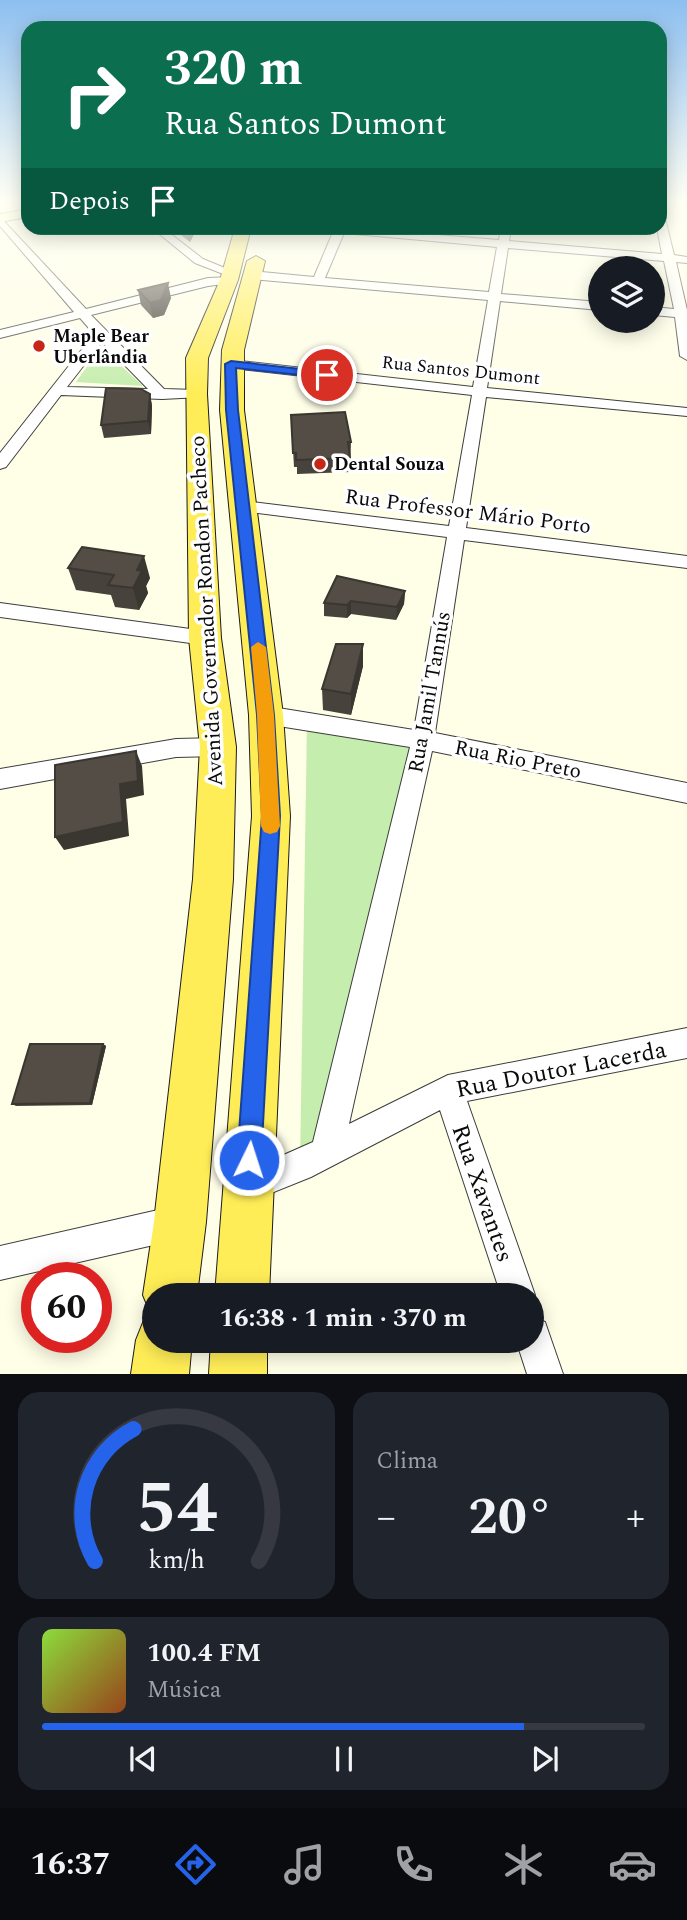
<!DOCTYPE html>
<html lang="pt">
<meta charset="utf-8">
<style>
:root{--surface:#171b24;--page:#20242c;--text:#f1f3f6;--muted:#9ea1a6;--line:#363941;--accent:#2563eb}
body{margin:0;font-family:Spectral,serif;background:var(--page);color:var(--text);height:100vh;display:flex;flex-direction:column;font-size:26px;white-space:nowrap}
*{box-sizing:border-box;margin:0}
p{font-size:23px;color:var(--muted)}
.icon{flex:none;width:38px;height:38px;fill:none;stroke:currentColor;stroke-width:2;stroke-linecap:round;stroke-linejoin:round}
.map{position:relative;height:1374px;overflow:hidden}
.side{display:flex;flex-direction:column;gap:18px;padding:18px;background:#0d0f14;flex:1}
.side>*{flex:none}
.guide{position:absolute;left:21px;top:21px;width:646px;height:214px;border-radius:21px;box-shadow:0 4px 18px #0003;background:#0b6e4f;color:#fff;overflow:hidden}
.controls{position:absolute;left:588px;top:256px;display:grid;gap:14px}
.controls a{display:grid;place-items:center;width:77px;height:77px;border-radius:50%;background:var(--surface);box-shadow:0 4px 18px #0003;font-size:35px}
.speed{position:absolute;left:21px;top:1262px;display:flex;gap:14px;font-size:35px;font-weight:700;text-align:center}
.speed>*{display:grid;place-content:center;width:91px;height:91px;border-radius:50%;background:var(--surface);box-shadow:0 4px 18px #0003;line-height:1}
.speed .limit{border:10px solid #d22;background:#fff;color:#111}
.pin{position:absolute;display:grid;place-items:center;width:60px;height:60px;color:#fff;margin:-30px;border:4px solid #fff;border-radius:50%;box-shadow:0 2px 7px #0007}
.me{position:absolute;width:77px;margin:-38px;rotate:4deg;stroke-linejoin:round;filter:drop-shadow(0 0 5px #0008)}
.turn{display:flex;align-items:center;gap:24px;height:147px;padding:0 28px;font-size:32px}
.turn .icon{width:91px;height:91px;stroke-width:2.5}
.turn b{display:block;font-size:49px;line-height:60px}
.then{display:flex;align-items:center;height:66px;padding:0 28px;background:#0003;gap:14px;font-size:26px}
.big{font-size:52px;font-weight:700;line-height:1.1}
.side .tile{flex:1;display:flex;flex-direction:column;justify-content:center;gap:10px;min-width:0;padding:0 24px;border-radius:21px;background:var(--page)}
.side .dial{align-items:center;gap:0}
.dial svg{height:182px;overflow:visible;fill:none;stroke:var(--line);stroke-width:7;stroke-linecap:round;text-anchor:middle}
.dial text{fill:var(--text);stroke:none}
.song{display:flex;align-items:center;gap:21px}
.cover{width:84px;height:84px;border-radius:10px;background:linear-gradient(135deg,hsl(90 70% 55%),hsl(20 70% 35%))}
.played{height:7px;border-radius:4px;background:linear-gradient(90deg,var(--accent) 80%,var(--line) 80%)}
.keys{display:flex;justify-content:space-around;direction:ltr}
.heat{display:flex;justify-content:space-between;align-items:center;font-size:38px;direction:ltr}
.side .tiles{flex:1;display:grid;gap:18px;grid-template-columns:1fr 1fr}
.tile:last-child{grid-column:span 2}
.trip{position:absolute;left:142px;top:1283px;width:402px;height:70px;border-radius:35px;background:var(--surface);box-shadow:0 4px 18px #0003;font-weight:700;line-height:70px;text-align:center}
.menu{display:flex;height:112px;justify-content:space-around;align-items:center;background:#090b0e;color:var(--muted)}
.menu .icon{width:49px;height:49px}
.menu .selected{color:var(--accent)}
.menu b{font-size:32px;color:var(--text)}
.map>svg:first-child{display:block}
.green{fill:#c5edad}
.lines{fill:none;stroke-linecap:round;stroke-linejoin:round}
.street-casing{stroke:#3d3d3d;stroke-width:2}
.secondary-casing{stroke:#2c2c2c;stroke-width:2}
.primary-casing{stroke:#1b1b1b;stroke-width:2}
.street{fill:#fff;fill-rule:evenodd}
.secondary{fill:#fcffa2;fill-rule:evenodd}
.primary{fill:#ffed57;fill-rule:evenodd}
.wall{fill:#47423b}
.shaded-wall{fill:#3a3630}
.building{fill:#534d45;stroke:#3a3630;stroke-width:2}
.route{fill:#2563eb;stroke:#184099;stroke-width:2}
.slow{fill:#f59e0b}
.poi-dot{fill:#c62616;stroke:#fff;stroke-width:2.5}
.labels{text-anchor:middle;stroke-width:7;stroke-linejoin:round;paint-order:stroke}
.far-poi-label{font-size:18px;font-weight:bold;fill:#0a0a0a;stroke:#fff;text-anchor:start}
.far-street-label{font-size:18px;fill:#0a0a0a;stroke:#fff}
.street-label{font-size:21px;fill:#0a0a0a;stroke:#fff}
.near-street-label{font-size:24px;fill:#0a0a0a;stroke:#fff}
</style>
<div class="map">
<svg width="687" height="1374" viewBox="0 0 687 1374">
<rect width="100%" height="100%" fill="#fffee7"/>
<path class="green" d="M 101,347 L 143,386 L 76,382 Z
M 307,721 L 422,740 L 327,1151 L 300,1166 Z"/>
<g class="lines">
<g class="street-casing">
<path id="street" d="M 660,215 L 665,218 L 674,255 L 687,257 L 687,263 L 676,262 L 687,310 L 687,360 L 680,356 L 675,317 L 653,315 L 653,307 L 674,309 L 664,261 L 508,248 L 501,294 L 600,302 L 600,310 L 500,301 L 487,388 L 687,408 L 687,416 L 486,397 L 466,528 L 687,556 L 687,568 L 464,540 L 435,733 L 687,783 L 687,803 L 432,751 L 349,1124 L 448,1075 L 687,1028 L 687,1058 L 467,1101 L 535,1295 L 532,1303 L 532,1295 L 501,1295 L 440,1110 L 311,1177 L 249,1202 L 238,1197 L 233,1186 L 238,1175 L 313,1142 L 410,747 L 266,724 L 258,721 L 255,715 L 258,709 L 266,706 L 414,730 L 447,537 L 243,511 L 235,506 L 243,501 L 449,526 L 472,395 L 231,368 L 224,364 L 231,360 L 473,387 L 488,300 L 252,279 L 246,275 L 252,271 L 314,277 L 333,232 L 317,230 L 316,228 L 352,228 L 499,240 L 501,228 L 511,228 L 509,241 L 662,254 L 657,228 L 660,228 ZM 344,233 L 497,247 L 489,292 L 325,278 Z
M 0,217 L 86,309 L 208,278 L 233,277 L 233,283 L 208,286 L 91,315 L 164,389 L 196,390 L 201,391 L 203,394 L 201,397 L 162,399 L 61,395 L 6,467 L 0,469 L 0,453 L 94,334 L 80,318 L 0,338 L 0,330 L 74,312 L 0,226 ZM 102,342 L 148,389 L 67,387 Z
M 152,228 L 163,228 L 203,259 L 237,273 L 231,277 L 195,263 Z
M 0,603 L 205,631 L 212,633 L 215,638 L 212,643 L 205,645 L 0,617 Z
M 218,738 L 226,740 L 229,747 L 226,754 L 218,756 L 176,757 L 0,789 L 0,769 L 176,739 Z
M 180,1205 L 192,1210 L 197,1222 L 192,1234 L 180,1239 L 0,1280 L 0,1246 Z
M 532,1317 L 545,1322 L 563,1374 L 527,1374 L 516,1340 L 532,1340 Z"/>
</g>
<g class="secondary-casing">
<path id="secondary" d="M 28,209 L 28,217 L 0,222 L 0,214 Z"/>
</g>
<g class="primary-casing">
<path id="primary" d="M 235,228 L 251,228 L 238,280 L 208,358 L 207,394 L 221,638 L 236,747 L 233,879 L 206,1222 L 197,1295 L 154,1295 L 154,1316 L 151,1314 L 143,1295 L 154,1222 L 193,879 L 200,747 L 189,638 L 186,358 L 220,280 Z
M 256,256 L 265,261 L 244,350 L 244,410 L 283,715 L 290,816 L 269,1295 L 215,1295 L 252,816 L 249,715 L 220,410 L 222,350 L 247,261 Z
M 154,1316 L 154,1340 L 192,1340 L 189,1374 L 131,1374 L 136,1340 L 144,1320 Z
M 211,1340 L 267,1340 L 267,1374 L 209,1374 Z"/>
</g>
<use href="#street" class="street"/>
<use href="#secondary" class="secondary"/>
<use href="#primary" class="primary"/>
</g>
<path class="wall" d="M 172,228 L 197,228 L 190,242 Z
M 138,290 L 171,298 L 164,315 L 153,318 L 141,305 Z
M 150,394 L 152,406 L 151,434 L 104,438 L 101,425 Z
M 291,415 L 351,442 L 350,472 L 297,474 L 297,467 L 294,467 Z
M 68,568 L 150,578 L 146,586 L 148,593 L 139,610 L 115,607 L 111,595 L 76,590 Z
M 405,591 L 404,604 L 396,620 L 351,614 L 347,618 L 324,616 L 324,603 Z
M 363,644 L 363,666 L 351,715 L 323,710 L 322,689 Z
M 103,1044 L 106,1046 L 92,1105 L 16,1106 L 12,1104 Z"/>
<path class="shaded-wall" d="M 190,228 L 197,228 L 190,242 L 189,230 Z
M 168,283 L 171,298 L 164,315 L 153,318 L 150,303 Z
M 150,394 L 152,406 L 151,434 L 148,421 Z
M 144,556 L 150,578 L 146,586 L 148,593 L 139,610 L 133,588 L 137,570 Z
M 405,591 L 404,604 L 396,620 L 397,607 Z
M 351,601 L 351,614 L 347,618 L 347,605 Z
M 363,644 L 363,666 L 351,715 L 351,694 Z
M 136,751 L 142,766 L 144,795 L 126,799 L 129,836 L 64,850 L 55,837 L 120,784 Z
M 103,1044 L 106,1046 L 92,1105 L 90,1103 Z"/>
<path class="building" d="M 168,283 L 161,300 L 150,303 L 138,290 Z
M 106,388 L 141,389 L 150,394 L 148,421 L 101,425 Z
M 345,412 L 351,442 L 348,442 L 350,458 L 296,460 L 296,453 L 293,453 L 291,415 Z
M 82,547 L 144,556 L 137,570 L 142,571 L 133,588 L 108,585 L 114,575 L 68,568 Z
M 337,576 L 405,591 L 397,607 L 351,601 L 347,605 L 324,603 Z
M 336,644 L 363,644 L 351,694 L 322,689 Z
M 136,751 L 138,781 L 120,784 L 123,822 L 55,837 L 55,765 Z
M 30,1044 L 103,1044 L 90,1103 L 12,1104 Z"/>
<linearGradient id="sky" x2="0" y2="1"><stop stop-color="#8dbff0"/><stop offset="0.51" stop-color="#fffff4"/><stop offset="1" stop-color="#fffff4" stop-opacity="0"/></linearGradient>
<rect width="687" height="394" fill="url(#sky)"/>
<path class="route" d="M 231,361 L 327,372 L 333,375 L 327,378 L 236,368 L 238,410 L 274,715 L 280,816 L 261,1160 L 257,1169 L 249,1172 L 240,1169 L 237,1160 L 262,816 L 257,715 L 226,410 L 225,364 Z"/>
<path class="slow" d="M 258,642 L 266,647 L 274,715 L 280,826 L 277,832 L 270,834 L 264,832 L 261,826 L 257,715 L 251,647 Z"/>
<g class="poi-dot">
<circle cx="39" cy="346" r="7"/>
<circle cx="320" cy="464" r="7"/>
</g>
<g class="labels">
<g class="far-poi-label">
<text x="53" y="342">Maple Bear<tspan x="53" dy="21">Uberlândia</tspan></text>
<text x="334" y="470">Dental Souza</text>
</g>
<g class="far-street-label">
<text transform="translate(461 370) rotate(6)" y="6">Rua Santos Dumont</text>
</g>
<g class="street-label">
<text transform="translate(468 511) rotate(7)" y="7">Rua Professor Mário Porto</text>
<text transform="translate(206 611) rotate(-93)" y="7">Avenida Governador Rondon Pacheco</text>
<text transform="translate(429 692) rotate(-80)" y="7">Rua Jamil Tannús</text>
<text transform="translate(518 759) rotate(11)" y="7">Rua Rio Preto</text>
</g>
<g class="near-street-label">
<text transform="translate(561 1069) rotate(-11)" y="8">Rua Doutor Lacerda</text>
<text transform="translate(483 1193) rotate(71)" y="8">Rua Xavantes</text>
</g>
</g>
</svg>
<div class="controls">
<a><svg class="icon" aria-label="layers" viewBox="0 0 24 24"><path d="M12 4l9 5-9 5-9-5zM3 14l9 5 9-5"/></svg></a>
</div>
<div class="speed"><div class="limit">60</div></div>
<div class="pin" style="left:327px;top:375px;background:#d93025"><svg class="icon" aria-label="arrive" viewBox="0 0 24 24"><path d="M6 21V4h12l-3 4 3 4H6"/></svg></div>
<svg class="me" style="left:249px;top:1160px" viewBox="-20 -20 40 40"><circle r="17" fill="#2563eb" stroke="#fff" stroke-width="3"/><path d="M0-11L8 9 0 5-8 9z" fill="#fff"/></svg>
<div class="trip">16:38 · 1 min · 370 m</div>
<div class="guide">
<div class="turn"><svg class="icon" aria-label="right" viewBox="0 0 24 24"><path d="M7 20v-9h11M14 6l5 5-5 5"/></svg><div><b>320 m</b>Rua Santos Dumont</div></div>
<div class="then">Depois<svg class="icon" aria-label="arrive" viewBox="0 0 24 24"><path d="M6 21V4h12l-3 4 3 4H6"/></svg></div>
</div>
</div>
<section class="side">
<div class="tiles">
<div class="tile dial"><svg viewBox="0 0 100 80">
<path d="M14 69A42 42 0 1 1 86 69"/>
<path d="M14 69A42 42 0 0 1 31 11" stroke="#2563eb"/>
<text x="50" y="56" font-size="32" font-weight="700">54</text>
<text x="50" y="72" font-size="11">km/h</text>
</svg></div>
<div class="tile"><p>Clima</p>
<div class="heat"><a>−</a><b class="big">20°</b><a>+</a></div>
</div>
<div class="tile">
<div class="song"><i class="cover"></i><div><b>100.4 FM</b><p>Música</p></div></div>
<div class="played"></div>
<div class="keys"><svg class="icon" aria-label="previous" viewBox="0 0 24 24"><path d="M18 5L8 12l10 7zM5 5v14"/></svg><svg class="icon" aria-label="pause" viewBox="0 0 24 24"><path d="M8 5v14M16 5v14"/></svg><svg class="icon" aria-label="next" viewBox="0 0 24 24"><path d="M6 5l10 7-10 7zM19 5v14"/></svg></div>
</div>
</div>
</section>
<nav class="menu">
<b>16:37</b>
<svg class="icon selected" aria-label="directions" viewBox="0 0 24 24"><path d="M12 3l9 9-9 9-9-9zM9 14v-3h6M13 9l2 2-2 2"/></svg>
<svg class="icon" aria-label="music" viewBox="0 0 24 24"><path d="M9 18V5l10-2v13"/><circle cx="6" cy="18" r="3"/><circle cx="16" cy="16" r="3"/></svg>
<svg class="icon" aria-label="phone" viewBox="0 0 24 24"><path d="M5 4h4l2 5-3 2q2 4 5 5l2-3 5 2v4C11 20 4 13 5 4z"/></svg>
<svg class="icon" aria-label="climate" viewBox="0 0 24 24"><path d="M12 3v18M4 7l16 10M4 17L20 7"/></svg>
<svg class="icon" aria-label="car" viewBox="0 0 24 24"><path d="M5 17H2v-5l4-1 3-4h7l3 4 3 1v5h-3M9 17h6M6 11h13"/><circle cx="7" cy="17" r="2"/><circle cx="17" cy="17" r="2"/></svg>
</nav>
